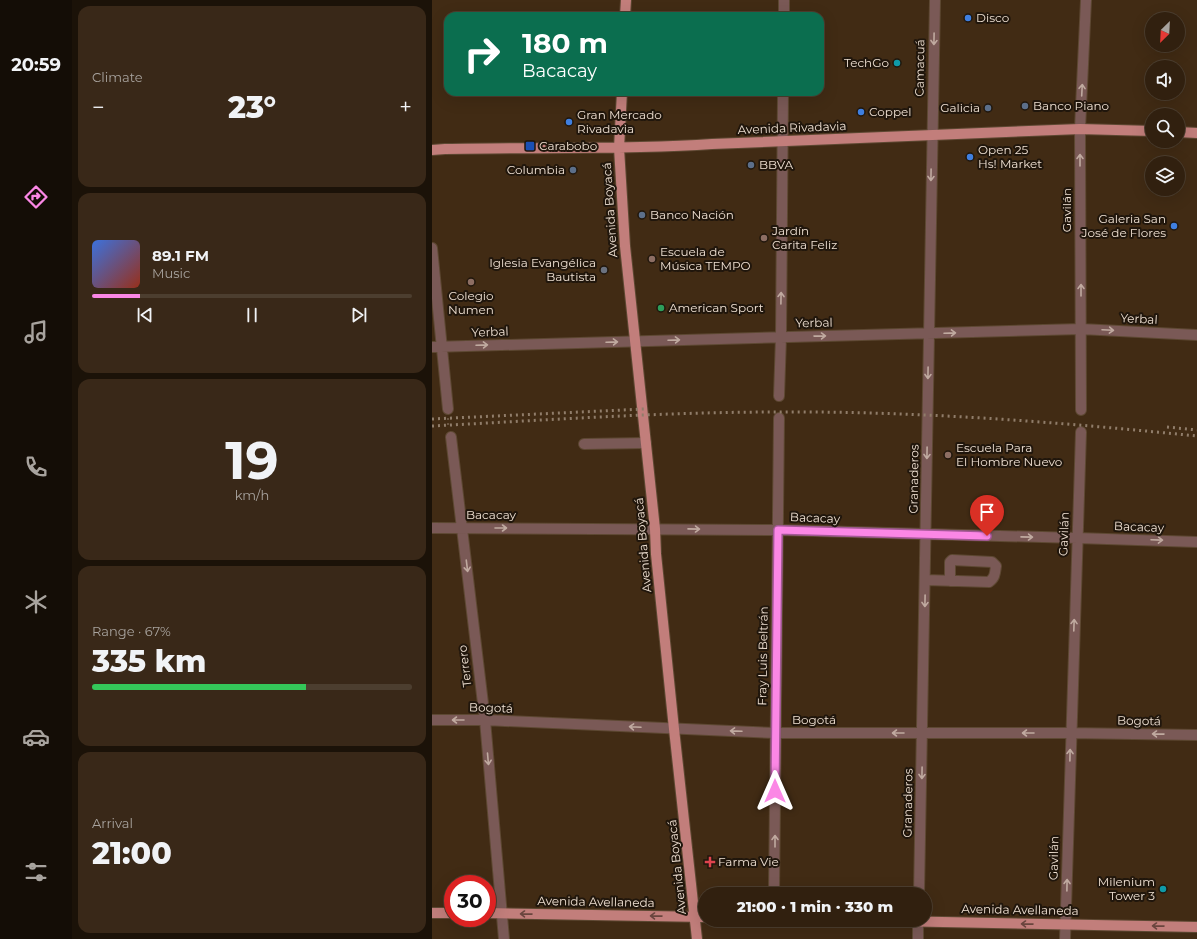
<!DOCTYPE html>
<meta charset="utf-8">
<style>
:root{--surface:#31200f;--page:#392818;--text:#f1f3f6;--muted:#a8a39e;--line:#4c3e2f;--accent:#fb87e5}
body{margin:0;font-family:Montserrat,sans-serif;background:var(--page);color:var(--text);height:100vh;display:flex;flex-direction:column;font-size:15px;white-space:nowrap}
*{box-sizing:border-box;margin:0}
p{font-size:13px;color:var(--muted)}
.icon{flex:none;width:22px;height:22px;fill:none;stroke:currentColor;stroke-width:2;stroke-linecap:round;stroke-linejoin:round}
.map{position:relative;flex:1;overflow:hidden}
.panel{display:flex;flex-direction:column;gap:6px;padding:6px;background:#1b1208;width:360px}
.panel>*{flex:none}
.hud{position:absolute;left:12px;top:12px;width:380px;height:84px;border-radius:12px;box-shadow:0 4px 16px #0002,0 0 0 1px var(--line);background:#0b6e4f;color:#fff;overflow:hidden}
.needle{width:26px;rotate:204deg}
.tools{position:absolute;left:713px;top:12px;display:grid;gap:8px}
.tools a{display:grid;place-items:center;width:40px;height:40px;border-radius:50%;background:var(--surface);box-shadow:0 4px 16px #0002,0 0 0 1px var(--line);font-size:20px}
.speed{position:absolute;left:12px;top:875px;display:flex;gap:8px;font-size:20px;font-weight:700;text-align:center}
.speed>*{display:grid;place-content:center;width:52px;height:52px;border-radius:50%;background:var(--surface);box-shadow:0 4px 16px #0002,0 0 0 1px var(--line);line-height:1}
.speed .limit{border:6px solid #d22;background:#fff;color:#111}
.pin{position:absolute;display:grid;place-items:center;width:34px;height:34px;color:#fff;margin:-41px -17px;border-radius:50% 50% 50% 0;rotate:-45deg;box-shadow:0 0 4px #0007}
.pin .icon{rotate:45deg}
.me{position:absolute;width:44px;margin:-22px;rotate:0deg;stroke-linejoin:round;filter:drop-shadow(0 0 3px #0008)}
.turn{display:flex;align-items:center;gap:14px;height:84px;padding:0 12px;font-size:18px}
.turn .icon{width:52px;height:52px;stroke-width:2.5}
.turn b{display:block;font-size:28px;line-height:34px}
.big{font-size:30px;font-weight:800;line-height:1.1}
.panel .tile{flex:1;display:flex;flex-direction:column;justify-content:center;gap:6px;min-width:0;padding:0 14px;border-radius:12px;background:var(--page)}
.panel .dial{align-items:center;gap:0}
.dial b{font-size:52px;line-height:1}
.song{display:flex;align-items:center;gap:12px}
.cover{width:48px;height:48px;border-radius:6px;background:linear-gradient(135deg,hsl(220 70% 55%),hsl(10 70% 35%))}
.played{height:4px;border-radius:2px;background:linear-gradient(90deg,var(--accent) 15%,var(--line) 15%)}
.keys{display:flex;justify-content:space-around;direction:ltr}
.heat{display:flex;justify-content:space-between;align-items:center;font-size:22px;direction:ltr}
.charge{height:6px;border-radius:3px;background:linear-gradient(90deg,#34c759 67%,var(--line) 0)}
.trip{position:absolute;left:266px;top:887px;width:234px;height:40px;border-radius:20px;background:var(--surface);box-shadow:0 4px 16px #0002,0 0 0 1px var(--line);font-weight:800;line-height:40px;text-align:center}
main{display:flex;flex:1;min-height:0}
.menu{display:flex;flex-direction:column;width:72px;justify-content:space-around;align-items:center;background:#140d06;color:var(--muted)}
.menu .icon{width:28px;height:28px}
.menu .current{color:var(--accent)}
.menu b{font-size:18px;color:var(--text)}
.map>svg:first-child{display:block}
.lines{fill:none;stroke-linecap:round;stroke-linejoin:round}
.minor-casing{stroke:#5d4832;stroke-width:12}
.major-casing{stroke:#5d4832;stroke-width:12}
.path{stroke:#796551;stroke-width:1.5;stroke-dasharray:2 3;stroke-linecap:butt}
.minor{stroke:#7a5956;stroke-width:10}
.major{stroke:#c27e7b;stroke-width:10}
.rail{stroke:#907d6a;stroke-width:3;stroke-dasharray:2 4;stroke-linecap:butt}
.oneway{stroke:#c0aaa0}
.oneway2{stroke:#69453e}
.route-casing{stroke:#a35895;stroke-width:10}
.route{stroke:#fb87e5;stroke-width:7}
.shop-dot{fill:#3f7fe0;stroke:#20160c;stroke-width:1.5}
.culture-dot{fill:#0f9aa8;stroke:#20160c;stroke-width:1.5}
.service-dot{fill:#5c6f8a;stroke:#20160c;stroke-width:1.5}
.transit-dot{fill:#1a4fb4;stroke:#20160c;stroke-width:1.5}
.education-dot{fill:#8d6e63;stroke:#20160c;stroke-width:1.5}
.worship-dot{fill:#6b7280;stroke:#20160c;stroke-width:1.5}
.leisure-dot{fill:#2e9e5b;stroke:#20160c;stroke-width:1.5}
.health-dot{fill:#e0444e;stroke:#20160c;stroke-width:1.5}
.labels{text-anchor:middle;stroke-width:4;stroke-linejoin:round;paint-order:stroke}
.poi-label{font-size:12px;fill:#efe0d2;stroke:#20160c;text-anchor:start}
.street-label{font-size:12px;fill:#efe0d2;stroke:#20160c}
</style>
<main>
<nav class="menu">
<b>20:59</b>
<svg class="icon current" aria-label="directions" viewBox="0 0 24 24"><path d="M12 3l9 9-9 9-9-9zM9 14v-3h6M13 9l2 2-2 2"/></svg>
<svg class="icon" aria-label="music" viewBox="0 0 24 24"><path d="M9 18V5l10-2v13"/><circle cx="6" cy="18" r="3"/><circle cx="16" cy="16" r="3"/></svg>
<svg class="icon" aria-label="phone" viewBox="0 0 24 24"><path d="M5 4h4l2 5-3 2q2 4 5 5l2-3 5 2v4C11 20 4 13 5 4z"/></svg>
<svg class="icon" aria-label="climate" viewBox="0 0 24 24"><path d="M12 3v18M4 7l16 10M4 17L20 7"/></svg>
<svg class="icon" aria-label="car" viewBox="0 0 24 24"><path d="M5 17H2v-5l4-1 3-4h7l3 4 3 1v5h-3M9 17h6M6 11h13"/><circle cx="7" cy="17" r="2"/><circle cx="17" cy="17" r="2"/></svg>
<svg class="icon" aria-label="filters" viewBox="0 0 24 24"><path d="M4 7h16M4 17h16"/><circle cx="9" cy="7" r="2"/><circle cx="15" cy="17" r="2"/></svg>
</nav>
<section class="panel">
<div class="tile"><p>Climate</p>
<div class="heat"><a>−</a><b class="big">23°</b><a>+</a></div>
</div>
<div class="tile">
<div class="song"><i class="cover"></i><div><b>89.1 FM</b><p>Music</p></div></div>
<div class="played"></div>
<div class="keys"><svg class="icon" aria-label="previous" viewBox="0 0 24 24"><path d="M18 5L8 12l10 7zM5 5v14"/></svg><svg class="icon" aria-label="pause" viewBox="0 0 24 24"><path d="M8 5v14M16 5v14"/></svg><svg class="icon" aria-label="next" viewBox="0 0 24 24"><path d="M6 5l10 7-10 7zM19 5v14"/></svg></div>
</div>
<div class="tile dial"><b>19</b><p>km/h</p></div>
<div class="tile"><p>Range · 67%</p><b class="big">335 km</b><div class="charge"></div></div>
<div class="tile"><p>Arrival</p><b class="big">21:00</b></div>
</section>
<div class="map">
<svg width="765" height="939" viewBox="0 0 765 939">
<rect width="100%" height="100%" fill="#412b14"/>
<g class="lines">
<g class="minor-casing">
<path id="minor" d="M 352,16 L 352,0
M 0,248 L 16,409
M 0,347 L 649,329 L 765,335
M 347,396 L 349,337 L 351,92
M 649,410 L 648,129 L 654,0
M 19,437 L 53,720 L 72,939
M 152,444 L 214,443
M 0,528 L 346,530 L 645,538 L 765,542
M 494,580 L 557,582 C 563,578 563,573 564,566 L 560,562 L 520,560 L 518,562 L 518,581
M 0,720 L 53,720 L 343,733 L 638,733 L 765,735
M 342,894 L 347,418
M 487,894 C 494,596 496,298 503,0
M 486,939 L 486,920
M 633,939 L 649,432"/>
</g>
<g class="major-casing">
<path id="major" d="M 193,16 L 194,0
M 190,92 L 187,148 L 193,246 L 223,529 L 224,554 L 242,729 L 265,939
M 746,132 L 765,133
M 0,150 L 13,149 C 102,147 191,150 280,144 L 648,129 L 720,131
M 0,913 L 21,913
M 55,913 L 273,917
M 410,920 L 765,927"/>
</g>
<path class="path" d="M 16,418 L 16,428"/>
<use href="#minor" class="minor"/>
<use href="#major" class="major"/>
<path class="rail" d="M 0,419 L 212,409
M 0,426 C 115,420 231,412 346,412 C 486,411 626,422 765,436
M 735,427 L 765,430"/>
</g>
<defs><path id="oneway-shaft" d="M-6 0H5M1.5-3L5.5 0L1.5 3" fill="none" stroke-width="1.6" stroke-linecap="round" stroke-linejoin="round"/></defs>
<g class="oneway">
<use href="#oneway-shaft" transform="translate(502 39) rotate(91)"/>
<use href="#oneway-shaft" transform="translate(650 90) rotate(-87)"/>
<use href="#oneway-shaft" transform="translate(648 160) rotate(-90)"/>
<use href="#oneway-shaft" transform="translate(499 175) rotate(91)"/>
<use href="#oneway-shaft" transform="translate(649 290) rotate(-90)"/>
<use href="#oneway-shaft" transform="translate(349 298) rotate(-89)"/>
<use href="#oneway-shaft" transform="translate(676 330) rotate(3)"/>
<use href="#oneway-shaft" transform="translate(518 333) rotate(-2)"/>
<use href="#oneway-shaft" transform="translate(388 336) rotate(-1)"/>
<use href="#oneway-shaft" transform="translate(242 340) rotate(-2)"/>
<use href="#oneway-shaft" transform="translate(180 342) rotate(-2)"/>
<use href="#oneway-shaft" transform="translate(50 345) rotate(-2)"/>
<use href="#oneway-shaft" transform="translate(496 373) rotate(91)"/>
<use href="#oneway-shaft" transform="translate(495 453) rotate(91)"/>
<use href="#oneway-shaft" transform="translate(69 528)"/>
<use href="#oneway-shaft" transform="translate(262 529) rotate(1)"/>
<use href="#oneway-shaft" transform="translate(595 537) rotate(1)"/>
<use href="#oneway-shaft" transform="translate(725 540) rotate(2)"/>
<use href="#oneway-shaft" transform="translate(35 566) rotate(83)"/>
<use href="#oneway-shaft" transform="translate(493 601) rotate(91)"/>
<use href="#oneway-shaft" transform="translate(642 625) rotate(-88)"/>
<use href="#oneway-shaft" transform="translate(26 720) rotate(180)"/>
<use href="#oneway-shaft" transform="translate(203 727) rotate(-177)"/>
<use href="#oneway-shaft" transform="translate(304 731) rotate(-178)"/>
<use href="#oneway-shaft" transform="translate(466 733) rotate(180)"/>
<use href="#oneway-shaft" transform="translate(596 733) rotate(-180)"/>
<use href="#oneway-shaft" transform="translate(726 734) rotate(-179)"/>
<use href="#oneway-shaft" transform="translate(638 755) rotate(-89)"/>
<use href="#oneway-shaft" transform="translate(56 759) rotate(85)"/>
<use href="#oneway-shaft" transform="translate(490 773) rotate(91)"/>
<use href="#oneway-shaft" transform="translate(343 841) rotate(-90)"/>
<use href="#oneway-shaft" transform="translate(635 885) rotate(-89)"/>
</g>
<g class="oneway2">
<use href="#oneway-shaft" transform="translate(94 914) rotate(-179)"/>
<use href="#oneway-shaft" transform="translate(224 916) rotate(-179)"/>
<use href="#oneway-shaft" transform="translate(595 924) rotate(-179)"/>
<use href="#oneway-shaft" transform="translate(726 926) rotate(-179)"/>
</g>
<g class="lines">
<g class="route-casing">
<path id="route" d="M 343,791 L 346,530 L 555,536"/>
</g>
<use href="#route" class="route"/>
</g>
<g class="shop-dot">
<circle cx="536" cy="18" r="4"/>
<circle cx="429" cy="112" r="4"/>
<circle cx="137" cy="122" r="4"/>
<circle cx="538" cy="157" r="4"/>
<circle cx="742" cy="226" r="4"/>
</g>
<g class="culture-dot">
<circle cx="465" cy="63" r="4"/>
<circle cx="731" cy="889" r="4"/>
</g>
<g class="service-dot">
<circle cx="593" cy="106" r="4"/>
<circle cx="556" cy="108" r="4"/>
<circle cx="319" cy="165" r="4"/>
<circle cx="141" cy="170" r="4"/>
<circle cx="210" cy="215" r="4"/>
</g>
<rect class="transit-dot" x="93" y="141" width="10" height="10" rx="2"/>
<g class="education-dot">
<circle cx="332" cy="238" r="4"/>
<circle cx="220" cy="259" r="4"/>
<circle cx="39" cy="282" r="4"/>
<circle cx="516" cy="455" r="4"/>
</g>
<circle class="worship-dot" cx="172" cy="270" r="4"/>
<circle class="leisure-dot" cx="229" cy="308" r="4"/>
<path class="health-dot" d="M276 856h4v4h4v4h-4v4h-4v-4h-4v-4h4z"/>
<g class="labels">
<g class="poi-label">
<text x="544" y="22">Disco</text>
<text x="457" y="67" text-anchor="end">TechGo</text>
<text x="601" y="110">Banco Piano</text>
<text x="548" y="112" text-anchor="end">Galicia</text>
<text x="437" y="116">Coppel</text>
<text x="145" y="119">Gran Mercado<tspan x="145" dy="14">Rivadavia</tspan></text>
<text x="107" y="150">Carabobo</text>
<text x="546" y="154">Open 25<tspan x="546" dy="14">Hs! Market</tspan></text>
<text x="327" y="169">BBVA</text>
<text x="133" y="174" text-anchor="end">Columbia</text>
<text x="218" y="219">Banco Nación</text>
<text x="734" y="223" text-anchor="end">Galeria San<tspan x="734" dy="14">José de Flores</tspan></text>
<text x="340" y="235">Jardín<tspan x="340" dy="14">Carita Feliz</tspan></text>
<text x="228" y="256">Escuela de<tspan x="228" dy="14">Música TEMPO</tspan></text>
<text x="164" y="267" text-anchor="end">Iglesia Evangélica<tspan x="164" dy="14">Bautista</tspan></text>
<text x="39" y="300" text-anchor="middle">Colegio<tspan x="39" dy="14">Numen</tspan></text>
<text x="237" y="312">American Sport</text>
<text x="524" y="452">Escuela Para<tspan x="524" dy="14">El Hombre Nuevo</tspan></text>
<text x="286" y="866">Farma Vie</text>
<text x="723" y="886" text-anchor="end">Milenium<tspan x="723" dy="14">Tower 3</tspan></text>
</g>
<g class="street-label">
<text transform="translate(488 68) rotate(-89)" y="4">Camacuá</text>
<text transform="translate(360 128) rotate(-2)" y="4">Avenida Rivadavia</text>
<text transform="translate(178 210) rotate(-94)" y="4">Avenida Boyacá</text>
<text transform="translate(635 210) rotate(-90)" y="4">Gavilán</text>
<text transform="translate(707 319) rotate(3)" y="4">Yerbal</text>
<text transform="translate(382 323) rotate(-1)" y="4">Yerbal</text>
<text transform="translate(58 332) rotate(-2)" y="4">Yerbal</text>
<text transform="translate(482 479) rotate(-89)" y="4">Granaderos</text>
<text x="59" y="519">Bacacay</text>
<text transform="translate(383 518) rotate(2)" y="4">Bacacay</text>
<text transform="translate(707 527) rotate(2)" y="4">Bacacay</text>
<text transform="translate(632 534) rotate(-88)" y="4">Gavilán</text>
<text transform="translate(211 545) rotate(-95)" y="4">Avenida Boyacá</text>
<text transform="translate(331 656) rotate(-89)" y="4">Fray Luis Beltrán</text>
<text transform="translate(33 666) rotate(-97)" y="4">Terrero</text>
<text transform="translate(59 708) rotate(2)" y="4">Bogotá</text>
<text x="382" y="724">Bogotá</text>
<text transform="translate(707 721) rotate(1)" y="4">Bogotá</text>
<text transform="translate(476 803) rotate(-89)" y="4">Granaderos</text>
<text transform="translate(622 858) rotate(-89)" y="4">Gavilán</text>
<text transform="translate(245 867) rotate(-96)" y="4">Avenida Boyacá</text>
<text transform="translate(164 902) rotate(1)" y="4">Avenida Avellaneda</text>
<text transform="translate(588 910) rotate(1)" y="4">Avenida Avellaneda</text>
</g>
</g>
</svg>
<div class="tools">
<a><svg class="needle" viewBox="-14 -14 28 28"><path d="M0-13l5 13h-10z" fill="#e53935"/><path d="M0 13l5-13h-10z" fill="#a8a39e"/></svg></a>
<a><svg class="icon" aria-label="sound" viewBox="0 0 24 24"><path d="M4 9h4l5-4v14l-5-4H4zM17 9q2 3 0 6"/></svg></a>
<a><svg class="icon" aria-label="search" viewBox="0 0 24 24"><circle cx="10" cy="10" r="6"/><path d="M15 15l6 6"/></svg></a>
<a><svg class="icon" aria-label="layers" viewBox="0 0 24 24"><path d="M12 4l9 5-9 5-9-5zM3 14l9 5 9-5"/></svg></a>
</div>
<div class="speed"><div class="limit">30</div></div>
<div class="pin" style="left:555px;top:536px;background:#d93025"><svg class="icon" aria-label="arrive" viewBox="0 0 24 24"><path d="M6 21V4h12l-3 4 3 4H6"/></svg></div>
<svg class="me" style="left:343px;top:791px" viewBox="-20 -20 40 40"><path d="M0-17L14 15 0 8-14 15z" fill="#fb87e5" stroke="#fff" stroke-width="4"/></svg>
<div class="trip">21:00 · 1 min · 330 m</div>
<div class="hud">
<div class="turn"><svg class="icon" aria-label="right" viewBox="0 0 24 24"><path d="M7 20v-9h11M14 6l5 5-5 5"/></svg><div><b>180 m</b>Bacacay</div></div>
</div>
</div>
</main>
